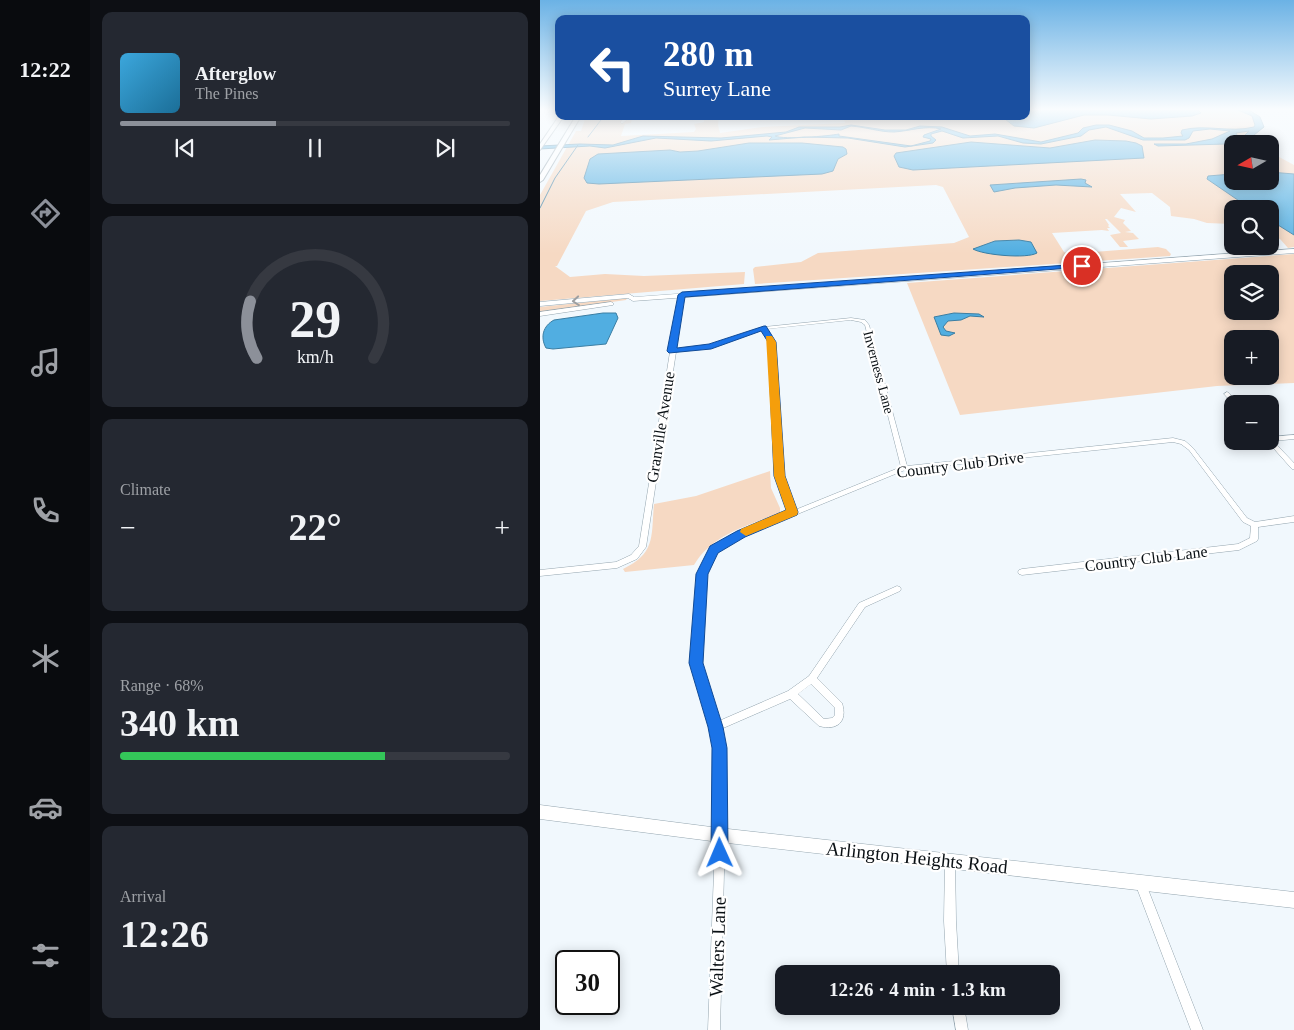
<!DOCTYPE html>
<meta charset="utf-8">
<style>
:root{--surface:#171b24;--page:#242831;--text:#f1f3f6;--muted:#9ea1a6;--line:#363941;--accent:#8c9099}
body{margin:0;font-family:"Times New Roman",serif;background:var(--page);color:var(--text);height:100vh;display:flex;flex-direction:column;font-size:19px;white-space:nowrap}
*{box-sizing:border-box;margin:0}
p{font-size:16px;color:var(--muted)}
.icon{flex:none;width:28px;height:28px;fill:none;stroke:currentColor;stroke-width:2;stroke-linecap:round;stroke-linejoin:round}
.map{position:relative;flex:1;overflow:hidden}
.drawer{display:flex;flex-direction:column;gap:12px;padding:12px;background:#0d0f14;width:450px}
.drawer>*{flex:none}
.hud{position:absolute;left:15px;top:15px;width:475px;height:105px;border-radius:10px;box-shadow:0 2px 12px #0003;background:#1a4fa0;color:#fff;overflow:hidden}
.needle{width:32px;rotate:261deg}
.tools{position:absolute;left:684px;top:135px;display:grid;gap:10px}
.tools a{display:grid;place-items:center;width:55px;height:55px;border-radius:10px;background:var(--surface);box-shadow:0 2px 12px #0003;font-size:25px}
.speed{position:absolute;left:15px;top:950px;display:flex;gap:10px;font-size:25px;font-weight:700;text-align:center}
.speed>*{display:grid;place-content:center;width:65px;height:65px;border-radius:50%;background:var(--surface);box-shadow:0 2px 12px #0003;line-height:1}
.speed .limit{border:2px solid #111;border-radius:8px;background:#fff;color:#111}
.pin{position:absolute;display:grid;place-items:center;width:42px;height:42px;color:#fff;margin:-21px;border:2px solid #fff;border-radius:50%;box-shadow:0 1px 5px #0007}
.me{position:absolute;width:55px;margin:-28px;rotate:359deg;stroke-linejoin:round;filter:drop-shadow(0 0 4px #0008)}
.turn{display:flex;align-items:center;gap:18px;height:105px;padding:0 25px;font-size:22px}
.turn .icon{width:65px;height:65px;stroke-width:2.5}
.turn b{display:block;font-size:35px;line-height:42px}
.big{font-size:38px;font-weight:700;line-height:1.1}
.drawer .widget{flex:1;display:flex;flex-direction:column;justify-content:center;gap:8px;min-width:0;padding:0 18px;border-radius:10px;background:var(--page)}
.drawer .dial{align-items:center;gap:0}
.dial svg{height:130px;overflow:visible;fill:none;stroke:var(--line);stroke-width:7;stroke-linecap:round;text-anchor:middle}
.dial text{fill:var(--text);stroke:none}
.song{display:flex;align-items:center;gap:15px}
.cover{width:60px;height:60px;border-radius:8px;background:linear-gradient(135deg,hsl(200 70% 55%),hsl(200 70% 35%))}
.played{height:5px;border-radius:2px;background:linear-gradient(90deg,var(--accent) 40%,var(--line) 40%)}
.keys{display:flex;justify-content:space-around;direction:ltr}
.heat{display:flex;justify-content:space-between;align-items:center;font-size:28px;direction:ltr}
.charge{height:8px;border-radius:4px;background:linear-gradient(90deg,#34c759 68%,var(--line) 0)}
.trip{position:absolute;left:235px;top:965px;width:285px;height:50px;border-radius:10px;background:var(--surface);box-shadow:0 2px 12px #0003;font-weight:700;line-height:50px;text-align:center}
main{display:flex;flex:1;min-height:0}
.menu{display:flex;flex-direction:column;width:90px;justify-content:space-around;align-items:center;background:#090b0e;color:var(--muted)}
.menu .icon{width:35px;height:35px}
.menu .on{color:var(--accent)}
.menu b{font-size:22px;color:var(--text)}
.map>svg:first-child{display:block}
.green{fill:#f6d9c3;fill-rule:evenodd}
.water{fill:#51aee1;stroke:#3b7ea3;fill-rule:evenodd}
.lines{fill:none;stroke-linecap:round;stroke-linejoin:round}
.stream{stroke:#3b7ea3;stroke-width:1}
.street-casing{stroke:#94a5af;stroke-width:1}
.secondary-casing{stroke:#94a5af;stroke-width:1}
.highway-casing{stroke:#94a5af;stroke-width:2}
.street{fill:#fff;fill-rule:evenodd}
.secondary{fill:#fff;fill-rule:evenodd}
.highway{fill:#fff;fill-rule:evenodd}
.oneway{stroke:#9d9fa1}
.route{fill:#1a73e8;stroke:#114b97}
.slow{fill:#f59e0b}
.labels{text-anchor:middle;stroke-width:4.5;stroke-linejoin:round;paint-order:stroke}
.far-street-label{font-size:14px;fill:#090f13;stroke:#fff}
.street-label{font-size:16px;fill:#090f13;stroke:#fff}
.near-street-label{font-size:19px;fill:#090f13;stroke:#fff}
</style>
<main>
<nav class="menu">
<b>12:22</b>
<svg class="icon on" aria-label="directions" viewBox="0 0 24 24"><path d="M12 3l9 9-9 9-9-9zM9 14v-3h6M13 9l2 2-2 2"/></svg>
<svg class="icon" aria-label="music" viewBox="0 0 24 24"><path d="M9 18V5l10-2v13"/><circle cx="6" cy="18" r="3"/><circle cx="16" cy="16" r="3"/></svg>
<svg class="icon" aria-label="phone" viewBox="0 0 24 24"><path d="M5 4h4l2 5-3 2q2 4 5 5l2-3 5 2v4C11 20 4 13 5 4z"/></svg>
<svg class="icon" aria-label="climate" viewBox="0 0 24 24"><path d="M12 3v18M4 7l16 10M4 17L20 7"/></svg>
<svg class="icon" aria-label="car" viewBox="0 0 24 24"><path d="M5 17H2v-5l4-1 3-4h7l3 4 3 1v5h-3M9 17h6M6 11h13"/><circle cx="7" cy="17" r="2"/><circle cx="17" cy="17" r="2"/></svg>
<svg class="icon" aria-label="filters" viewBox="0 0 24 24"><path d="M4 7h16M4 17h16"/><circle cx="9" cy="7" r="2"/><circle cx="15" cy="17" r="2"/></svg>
</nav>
<section class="drawer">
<div class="widget">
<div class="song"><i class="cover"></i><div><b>Afterglow</b><p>The Pines</p></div></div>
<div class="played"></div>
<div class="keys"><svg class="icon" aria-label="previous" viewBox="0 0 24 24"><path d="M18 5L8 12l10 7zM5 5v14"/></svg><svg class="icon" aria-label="pause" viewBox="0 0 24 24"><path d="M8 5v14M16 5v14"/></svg><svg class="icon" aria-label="next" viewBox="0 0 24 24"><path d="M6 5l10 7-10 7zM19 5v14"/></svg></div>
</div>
<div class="widget dial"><svg viewBox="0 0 100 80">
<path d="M14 69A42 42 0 1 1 86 69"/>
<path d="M14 69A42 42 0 0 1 10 34" stroke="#8c9099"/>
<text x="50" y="56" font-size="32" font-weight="700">29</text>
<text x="50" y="72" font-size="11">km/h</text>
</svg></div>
<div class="widget"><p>Climate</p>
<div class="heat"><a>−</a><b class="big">22°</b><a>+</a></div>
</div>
<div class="widget"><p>Range · 68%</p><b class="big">340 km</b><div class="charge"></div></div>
<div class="widget"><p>Arrival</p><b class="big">12:26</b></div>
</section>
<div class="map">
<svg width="754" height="1030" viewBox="0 0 754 1030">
<rect width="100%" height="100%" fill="#f1f8fd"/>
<path class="green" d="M 486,110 L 698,110 L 712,116 L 715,124 L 709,138 L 719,144 L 692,144 L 692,181 L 730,181 L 730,152 L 754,165 L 754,247 L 748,248 L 740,239 L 730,235 L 730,209 L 692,209 L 692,224 L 667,223 L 654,219 L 631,216 L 630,207 L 612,193 L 580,194 L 596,212 L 581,208 L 574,217 L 585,220 L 583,223 L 591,231 L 585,232 L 593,233 L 599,239 L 583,241 L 588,247 L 580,247 L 570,235 L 581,233 L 567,219 L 565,219 L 569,225 L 568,226 L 570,228 L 567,228 L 569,231 L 562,230 L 512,233 L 524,252 L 528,254 L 618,247 L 626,249 L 631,254 L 630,256 L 215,284 L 213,269 L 215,267 L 261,262 L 278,253 L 414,243 L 429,237 L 403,187 L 396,185 L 73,202 L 46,211 L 17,266 L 15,266 L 30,277 L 65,274 L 104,276 L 205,272 L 204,284 L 0,301 L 0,195 L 36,131 L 41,131 L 46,116 L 93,116 L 91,123 L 85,124 L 81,136 L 154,132 L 156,129 L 154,124 L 164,122 L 165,116 L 179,116 L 178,125 L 180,133 L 222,127 L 305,123 L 303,116 L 486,116 Z
M 754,254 L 754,383 L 677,386 L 420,415 L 367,283 ZM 692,274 L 730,274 L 730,311 L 692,311 ZM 692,339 L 730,339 L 730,376 L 692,376 Z
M 87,298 L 86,300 L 0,312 L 0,307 Z
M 230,471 L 231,488 L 240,508 L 240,513 C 209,525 172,534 154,565 L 85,572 L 83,569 C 116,553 111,537 114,504 L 156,496 Z"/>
<path class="water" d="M 486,110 L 658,110 L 661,113 L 652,116 L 611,119 L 568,115 L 544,115 L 494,128 L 474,126 L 461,116 L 486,116 Z
M 698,110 L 709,110 L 720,117 L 724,127 L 714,135 L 726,144 C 717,144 712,141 705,135 L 709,131 L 696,133 L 697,135 L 694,141 L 686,144 L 618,146 L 614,144 L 646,144 L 672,139 L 690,131 L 670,129 L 653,131 L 649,138 L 645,140 L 603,140 L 566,127 L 549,130 L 541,136 L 501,144 L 483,143 L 458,136 L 423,138 L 402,131 L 391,134 L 391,136 L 396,140 L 393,143 L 365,147 L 308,138 L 264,137 L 229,140 L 232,137 L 227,136 L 171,141 L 116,138 L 65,148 L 50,146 L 0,149 L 0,146 L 40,144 L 73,145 L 103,136 L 181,138 L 246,132 L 259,127 L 300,127 L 311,125 L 345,130 L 366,130 L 380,126 L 402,127 L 430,136 L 455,134 L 501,142 L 538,133 L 543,128 L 556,125 L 569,125 L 592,131 L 604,138 L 623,138 L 643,136 L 641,133 L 642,130 C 666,124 690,133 714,127 L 715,125 L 712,116 ZM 311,126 C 326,127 339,132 354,132 C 370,131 386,125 401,129 L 384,135 L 383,137 L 391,139 L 390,141 L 371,146 L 299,136 L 299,134 C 289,136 244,140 235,136 L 265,128 L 301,130 Z
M 555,140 L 586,141 L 596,143 L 602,146 L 604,158 L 373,170 L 359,167 L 354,156 L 356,153 L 431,142 L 510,148 Z
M 209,143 L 262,143 L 303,147 L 306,149 L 307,154 L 298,159 L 293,171 L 282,174 L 59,184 L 47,183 L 44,178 L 50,159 L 58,154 L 130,150 L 140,152 L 158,151 Z
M 730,172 L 754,174 L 754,235 L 730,220 L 730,209 L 711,209 L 667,179 L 668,176 L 692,174 L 692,181 L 730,181 Z
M 541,179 L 546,180 L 545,183 L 552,187 L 516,185 L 475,188 L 454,192 L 450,185 Z
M 479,240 L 491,242 L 497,253 C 487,259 443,255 433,249 L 455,241 Z
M 63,313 L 76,313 L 78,318 L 66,344 L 13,349 L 6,348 C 0,337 3,326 14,320 Z
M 414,313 L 439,314 L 444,317 L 430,316 L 421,320 L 408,321 L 403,327 L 406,331 L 415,333 L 409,336 L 401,335 L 394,317 Z"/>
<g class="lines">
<path class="stream" d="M 48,137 L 64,116
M 0,208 L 15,178 L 38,145"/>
<g class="street-casing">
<path id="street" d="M 0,110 L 2,110 L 0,112 Z
M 88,116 L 91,116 L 83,123 L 81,123 L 81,121 Z
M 140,294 L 144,295 L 136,349 L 170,345 L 224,327 L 311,318 L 325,320 L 329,325 L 367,466 L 633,438 L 645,441 L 653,448 L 707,518 L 715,522 L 754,516 L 754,522 L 718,527 L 718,539 L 717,541 L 699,550 L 482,575 L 479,574 L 478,572 L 479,570 L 482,569 L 698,544 L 710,538 L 711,526 L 703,522 L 649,450 L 641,444 L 633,442 L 365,470 L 204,536 L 177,552 L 166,573 L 160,663 L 179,721 L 248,691 L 269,676 L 319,603 L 357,586 L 360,587 L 361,589 L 360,591 L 325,607 L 277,678 L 302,703 C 308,722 297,731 279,726 L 250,699 L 181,729 L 185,748 L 184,872 L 180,1030 L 168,1030 L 174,872 L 175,748 L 171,727 L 152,663 L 158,573 L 171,548 L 198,532 L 249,512 L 237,475 L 229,342 L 223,330 L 173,347 L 136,352 L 106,547 L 97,559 L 77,568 L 0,576 L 0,570 L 76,562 L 91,555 L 99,546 L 130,352 L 129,351 L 131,350 ZM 311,320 L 321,322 L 325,325 L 361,467 L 255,510 L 243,475 L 235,342 L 227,329 ZM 271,684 L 295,708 L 295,715 L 292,718 L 284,719 L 258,694 Z
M 687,392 L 689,393 L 699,404 L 693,404 L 684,394 Z
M 754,435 L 754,439 L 733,441 L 754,463 L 754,469 L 752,469 L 727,441 L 730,441 L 730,437 Z
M 410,855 L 414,856 L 415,860 L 416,921 L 419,974 L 407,974 L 404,921 L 405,860 L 406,856 Z
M 600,878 L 604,879 L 663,1030 L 651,1030 L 595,883 L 596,879 Z
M 412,1006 L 424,1006 L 428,1030 L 416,1030 Z"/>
</g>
<g class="secondary-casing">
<path id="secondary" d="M 754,249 L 754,253 L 93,301 L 88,298 L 0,306 L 0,302 L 89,294 L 94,297 Z
M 71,302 L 73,303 L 73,305 L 0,316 L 0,312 Z
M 0,805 L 179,828 L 754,892 L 754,908 L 179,842 L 0,819 Z"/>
</g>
<g class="highway-casing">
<path id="highway" d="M 19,116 L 24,116 L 0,150 L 0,144 Z
M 36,116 L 41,116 L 3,180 L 0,182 L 0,175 Z"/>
</g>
<use href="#street" class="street"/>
<use href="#secondary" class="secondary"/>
<use href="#highway" class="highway"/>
</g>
<defs><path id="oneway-chevron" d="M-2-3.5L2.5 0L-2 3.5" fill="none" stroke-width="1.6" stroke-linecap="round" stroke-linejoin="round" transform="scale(1.25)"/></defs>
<use class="oneway" href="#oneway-chevron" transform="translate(36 301) rotate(175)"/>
<linearGradient id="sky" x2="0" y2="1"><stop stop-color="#6bb2e5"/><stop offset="0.43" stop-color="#f9fcfe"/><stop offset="1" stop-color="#f9fcfe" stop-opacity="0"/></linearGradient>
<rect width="754" height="254" fill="url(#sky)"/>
<path class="route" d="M 542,264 L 544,265 L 544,267 L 145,297 L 137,348 L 169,344 L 224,326 L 226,326 L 236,342 L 245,476 L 258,512 L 257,515 L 205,537 L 178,553 L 168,574 L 163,663 L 183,727 L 187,748 L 188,853 L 186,859 L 180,861 L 173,859 L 171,853 L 172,748 L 168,727 L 149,663 L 156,574 L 170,546 L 197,531 L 246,510 L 234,476 L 228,342 L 221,331 L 171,349 L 129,353 L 127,351 L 138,295 L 142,292 Z"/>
<path class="slow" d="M 226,336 L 232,336 L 236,342 L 245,476 L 258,512 L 257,515 L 206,536 L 200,532 L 201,529 L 246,510 L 234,476 Z"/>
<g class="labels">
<g class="far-street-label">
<text transform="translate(339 372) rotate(75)" y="5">Inverness Lane</text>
</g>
<g class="street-label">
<text transform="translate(120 427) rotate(-81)" y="6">Granville Avenue</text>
<text transform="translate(420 464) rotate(-7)" y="6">Country Club Drive</text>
<text transform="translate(606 558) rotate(-7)" y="6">Country Club Lane</text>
</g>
<g class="near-street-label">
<text transform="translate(377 857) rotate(6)" y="7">Arlington Heights Road</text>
<text transform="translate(177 947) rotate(-88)" y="7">Walters Lane</text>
</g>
</g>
</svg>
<div class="tools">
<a><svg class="needle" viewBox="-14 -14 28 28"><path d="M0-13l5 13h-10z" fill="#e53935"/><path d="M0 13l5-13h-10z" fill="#9ea1a6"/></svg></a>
<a><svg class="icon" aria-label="search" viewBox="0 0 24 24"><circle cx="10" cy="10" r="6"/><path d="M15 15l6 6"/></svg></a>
<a><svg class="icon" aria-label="layers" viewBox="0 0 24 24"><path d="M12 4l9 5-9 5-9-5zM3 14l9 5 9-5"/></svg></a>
<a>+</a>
<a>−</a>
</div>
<div class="speed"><div class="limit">30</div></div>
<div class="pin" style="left:542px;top:266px;background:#d93025"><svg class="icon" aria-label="arrive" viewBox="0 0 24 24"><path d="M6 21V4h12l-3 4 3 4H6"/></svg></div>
<svg class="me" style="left:180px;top:853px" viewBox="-20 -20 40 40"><path d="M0-17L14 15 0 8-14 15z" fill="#1a73e8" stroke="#fff" stroke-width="4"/></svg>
<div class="trip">12:26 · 4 min · 1.3 km</div>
<div class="hud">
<div class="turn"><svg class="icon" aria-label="left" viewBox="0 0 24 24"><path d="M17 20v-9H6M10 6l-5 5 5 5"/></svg><div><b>280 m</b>Surrey Lane</div></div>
</div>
</div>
</main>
